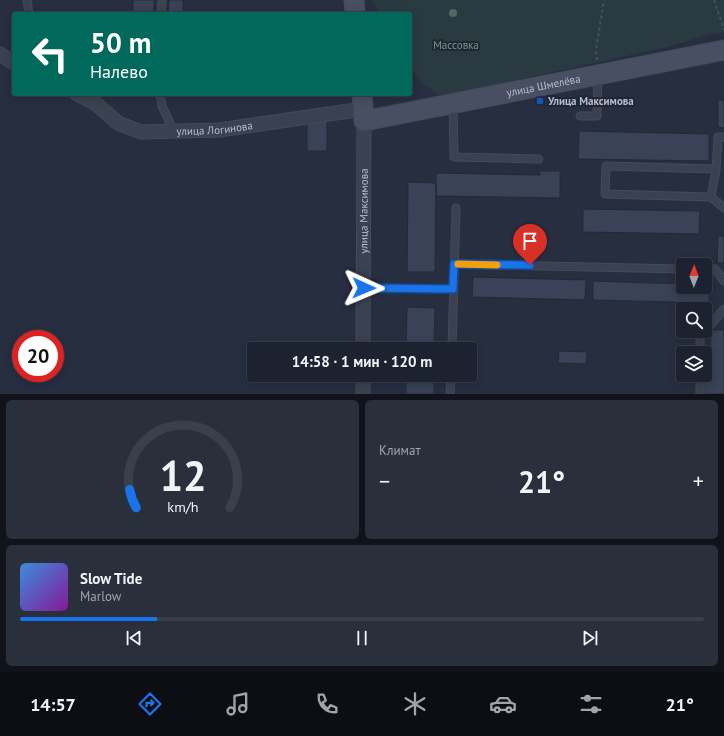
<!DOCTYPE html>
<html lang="ru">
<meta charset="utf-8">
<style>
:root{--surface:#1d2230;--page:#2a2f3c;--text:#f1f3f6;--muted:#a0a4ab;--line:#3b3f4c;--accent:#1a73e8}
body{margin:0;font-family:"PT Sans",sans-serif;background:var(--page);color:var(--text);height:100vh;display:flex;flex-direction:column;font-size:15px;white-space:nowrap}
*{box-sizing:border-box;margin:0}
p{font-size:13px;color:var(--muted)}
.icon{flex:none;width:22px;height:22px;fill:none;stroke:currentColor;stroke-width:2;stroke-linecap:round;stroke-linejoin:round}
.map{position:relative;height:394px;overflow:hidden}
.side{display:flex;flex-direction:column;gap:6px;padding:6px;background:#10131a;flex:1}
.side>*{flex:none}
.top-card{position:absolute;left:12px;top:12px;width:400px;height:84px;border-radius:4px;box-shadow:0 2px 10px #0003,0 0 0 1px var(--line);background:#00695c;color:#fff;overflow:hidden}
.needle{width:26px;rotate:1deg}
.tools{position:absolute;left:676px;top:258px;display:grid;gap:8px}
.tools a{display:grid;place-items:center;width:36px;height:36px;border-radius:4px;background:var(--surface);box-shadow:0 2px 10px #0003,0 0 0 1px var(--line);font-size:20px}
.speed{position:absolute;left:12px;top:330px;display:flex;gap:8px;font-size:20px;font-weight:700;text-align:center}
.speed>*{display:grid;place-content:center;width:52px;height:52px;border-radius:50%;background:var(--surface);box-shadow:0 2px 10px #0003,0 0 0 1px var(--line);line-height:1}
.speed .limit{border:6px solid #d22;background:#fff;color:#111}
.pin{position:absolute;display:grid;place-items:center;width:34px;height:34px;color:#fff;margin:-41px -17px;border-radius:50% 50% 50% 0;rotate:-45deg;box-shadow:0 0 4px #0007}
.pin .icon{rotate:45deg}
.me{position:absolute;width:44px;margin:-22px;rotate:91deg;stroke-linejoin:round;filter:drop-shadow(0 0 3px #0008)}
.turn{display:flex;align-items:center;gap:14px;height:84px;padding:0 12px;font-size:18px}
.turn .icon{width:52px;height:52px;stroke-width:2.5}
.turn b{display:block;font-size:28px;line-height:34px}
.big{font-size:30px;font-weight:600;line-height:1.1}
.side .widget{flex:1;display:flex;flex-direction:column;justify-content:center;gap:6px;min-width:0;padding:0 14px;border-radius:6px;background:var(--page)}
.side .dial{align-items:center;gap:0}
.dial svg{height:104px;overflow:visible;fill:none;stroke:var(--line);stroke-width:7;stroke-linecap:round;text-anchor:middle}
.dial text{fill:var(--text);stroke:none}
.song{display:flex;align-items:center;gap:12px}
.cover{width:48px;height:48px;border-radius:6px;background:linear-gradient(135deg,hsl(210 70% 55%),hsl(290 70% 35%))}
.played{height:4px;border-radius:2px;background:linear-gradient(90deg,var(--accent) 20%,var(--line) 20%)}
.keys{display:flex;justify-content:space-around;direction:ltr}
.heat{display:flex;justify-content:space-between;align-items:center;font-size:22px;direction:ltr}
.side .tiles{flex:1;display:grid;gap:6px;grid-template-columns:1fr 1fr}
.widget:last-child{grid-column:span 2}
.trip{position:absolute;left:247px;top:342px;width:230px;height:40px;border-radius:4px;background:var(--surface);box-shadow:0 2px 10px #0003,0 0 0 1px var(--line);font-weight:600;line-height:40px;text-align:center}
.tab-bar{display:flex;height:64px;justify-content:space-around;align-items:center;background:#0c0e13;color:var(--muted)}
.tab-bar .icon{width:28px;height:28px}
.tab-bar .selected{color:var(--accent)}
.tab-bar b{font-size:18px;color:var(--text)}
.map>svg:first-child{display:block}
.green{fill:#293b41}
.building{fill:#394256;stroke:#222837}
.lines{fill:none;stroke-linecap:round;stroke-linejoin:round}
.service-casing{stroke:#454a59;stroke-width:9}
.minor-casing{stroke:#454a59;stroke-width:15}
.secondary-casing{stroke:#454a59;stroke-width:21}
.path{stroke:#425459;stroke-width:2;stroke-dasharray:3 3;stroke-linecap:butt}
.service{stroke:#3b4150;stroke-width:7}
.minor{stroke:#3b4150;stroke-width:13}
.secondary{stroke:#494f63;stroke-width:19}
.tree{fill:#4f6963}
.route-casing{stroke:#114b97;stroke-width:10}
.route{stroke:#1a73e8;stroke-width:7}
.slow{stroke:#f59e0b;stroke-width:7}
.transit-dot{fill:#1a4fb4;stroke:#202635;stroke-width:1.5}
.labels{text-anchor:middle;stroke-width:4;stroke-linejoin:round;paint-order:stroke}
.park-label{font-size:11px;fill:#709a80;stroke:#202635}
.street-label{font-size:11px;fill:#b8bcca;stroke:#202635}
.poi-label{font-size:11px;font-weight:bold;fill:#b8bcca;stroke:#202635;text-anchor:start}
</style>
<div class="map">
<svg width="724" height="394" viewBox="0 0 724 394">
<rect width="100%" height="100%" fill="#272e40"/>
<path class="green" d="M 373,0 L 724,0 L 724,32 L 707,35 L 668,47 L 475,89 L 440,95 L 422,83 L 410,67 L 410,14 L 379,14 Z"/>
<path class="building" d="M 133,0 L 154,0 L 154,14 L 133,14 Z
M 169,0 L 183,0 L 183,14 L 168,14 Z
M 718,100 L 724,100 L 724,128 L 718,127 Z
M 307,119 L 327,119 L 327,151 L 307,151 Z
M 579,131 L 709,134 L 709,161 L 578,159 Z
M 540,171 L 560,171 L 560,198 L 436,196 L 436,173 L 540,175 Z
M 408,182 L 436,183 L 435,272 L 407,272 Z
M 583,209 L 700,211 L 699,234 L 583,232 Z
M 718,236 L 724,236 L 724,263 L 717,263 Z
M 473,277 L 586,280 L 585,300 L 472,297 Z
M 593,281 L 683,284 L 683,287 L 705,287 L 705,284 L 709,284 L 709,303 L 593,300 Z
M 407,307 L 435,308 L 434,349 L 406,349 Z
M 711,330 L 724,330 L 724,394 L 704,394 L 704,375 L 710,375 Z
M 559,351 L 587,352 L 586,364 L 558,363 Z
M 406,375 L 434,375 L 434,394 L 406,394 Z"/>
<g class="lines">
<g class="service-casing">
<path id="service" d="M 27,0 L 29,14
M 161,14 L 162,0
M 160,94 L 162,106 L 174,132
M 453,105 L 454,157 L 539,159
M 580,116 L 597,116 L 598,76
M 724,137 L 718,137 L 716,169 L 606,166 L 605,194 L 711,197 L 724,208
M 711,197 L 716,169
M 454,264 L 683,269
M 705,269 L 715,269 L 724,281
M 363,288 L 453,289
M 452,349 L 456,208
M 700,353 L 700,337 L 724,309
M 450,394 L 451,375
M 700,394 L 700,375"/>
</g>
<g class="minor-casing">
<g id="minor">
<path d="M 0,54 L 14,63"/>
<path id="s1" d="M 77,94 L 95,103 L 118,123 L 141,132 L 219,130 L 363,109"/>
<path id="s2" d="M 363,349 L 364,121"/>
<path d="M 363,394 L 363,375"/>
</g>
</g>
<g class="secondary-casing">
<g id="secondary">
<path d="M 354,0 L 355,14"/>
<path id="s3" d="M 362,94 L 364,121 L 724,50"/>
</g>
</g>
<path class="path" d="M 714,0 L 724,30
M 597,60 L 596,50 L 604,0"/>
<use href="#service" class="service"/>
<use href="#minor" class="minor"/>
<use href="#secondary" class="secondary"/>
</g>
<circle class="tree" cx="453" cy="13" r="4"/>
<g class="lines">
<g class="route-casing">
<path id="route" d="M 364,288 L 453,289 L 454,264 L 530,265"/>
</g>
<use href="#route" class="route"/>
<path class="slow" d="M 458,264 L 497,265"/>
</g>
<rect class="transit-dot" x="536" y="97" width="8" height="8" rx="2"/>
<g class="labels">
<g class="park-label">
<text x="456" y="49">Массовка</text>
</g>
<g class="street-label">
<text dy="4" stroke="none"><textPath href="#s3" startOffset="210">улица Шмелёва</textPath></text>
<text dy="4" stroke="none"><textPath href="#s1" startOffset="149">улица Логинова</textPath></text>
<text dy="4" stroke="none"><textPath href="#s2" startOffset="138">улица Максимова</textPath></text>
</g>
<g class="poi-label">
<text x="548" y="105">Улица Максимова</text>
</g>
</g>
</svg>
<div class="tools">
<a><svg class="needle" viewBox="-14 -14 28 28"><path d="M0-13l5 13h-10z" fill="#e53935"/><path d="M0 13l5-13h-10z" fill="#a0a4ab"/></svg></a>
<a><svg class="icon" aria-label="search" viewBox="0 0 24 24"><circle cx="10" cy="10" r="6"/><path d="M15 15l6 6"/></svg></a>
<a><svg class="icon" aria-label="layers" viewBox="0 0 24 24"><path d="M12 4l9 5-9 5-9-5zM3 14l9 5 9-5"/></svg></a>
</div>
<div class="speed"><div class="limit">20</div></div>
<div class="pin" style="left:530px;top:265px;background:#d93025"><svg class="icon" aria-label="arrive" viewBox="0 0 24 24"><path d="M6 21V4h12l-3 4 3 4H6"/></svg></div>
<svg class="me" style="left:364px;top:288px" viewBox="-20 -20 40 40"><path d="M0-17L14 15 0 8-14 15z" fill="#1a73e8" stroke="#fff" stroke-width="4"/></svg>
<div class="trip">14:58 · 1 мин · 120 m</div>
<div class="top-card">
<div class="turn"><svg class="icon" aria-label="left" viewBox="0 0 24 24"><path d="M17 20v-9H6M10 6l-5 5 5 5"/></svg><div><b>50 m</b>Налево</div></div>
</div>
</div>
<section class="side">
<div class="tiles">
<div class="widget dial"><svg viewBox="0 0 100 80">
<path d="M14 69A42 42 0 1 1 86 69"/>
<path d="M14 69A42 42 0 0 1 9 55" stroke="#1a73e8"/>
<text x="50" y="56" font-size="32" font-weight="700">12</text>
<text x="50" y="72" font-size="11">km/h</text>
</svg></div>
<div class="widget"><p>Климат</p>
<div class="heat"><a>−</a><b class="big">21°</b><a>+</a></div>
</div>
<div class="widget">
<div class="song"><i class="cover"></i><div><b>Slow Tide</b><p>Marlow</p></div></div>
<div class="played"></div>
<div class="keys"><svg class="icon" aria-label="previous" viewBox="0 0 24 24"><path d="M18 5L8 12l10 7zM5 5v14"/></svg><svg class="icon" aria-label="pause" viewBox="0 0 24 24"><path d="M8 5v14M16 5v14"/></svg><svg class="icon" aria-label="next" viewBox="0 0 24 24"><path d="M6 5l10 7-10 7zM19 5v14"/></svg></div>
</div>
</div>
</section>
<nav class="tab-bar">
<b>14:57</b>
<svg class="icon selected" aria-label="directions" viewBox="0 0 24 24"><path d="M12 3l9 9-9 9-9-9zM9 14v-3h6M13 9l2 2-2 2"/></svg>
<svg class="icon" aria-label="music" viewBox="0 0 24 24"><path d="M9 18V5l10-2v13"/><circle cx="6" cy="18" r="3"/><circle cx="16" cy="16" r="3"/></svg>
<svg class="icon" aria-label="phone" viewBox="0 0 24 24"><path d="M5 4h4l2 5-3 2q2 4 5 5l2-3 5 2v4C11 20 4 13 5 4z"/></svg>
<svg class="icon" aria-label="climate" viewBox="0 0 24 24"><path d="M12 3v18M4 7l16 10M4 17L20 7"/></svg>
<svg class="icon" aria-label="car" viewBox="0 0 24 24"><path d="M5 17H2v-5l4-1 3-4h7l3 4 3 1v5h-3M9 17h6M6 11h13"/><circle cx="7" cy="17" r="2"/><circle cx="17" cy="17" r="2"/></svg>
<svg class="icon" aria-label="filters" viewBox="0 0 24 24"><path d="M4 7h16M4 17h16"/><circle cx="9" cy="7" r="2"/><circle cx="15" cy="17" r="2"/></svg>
<b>21°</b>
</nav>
